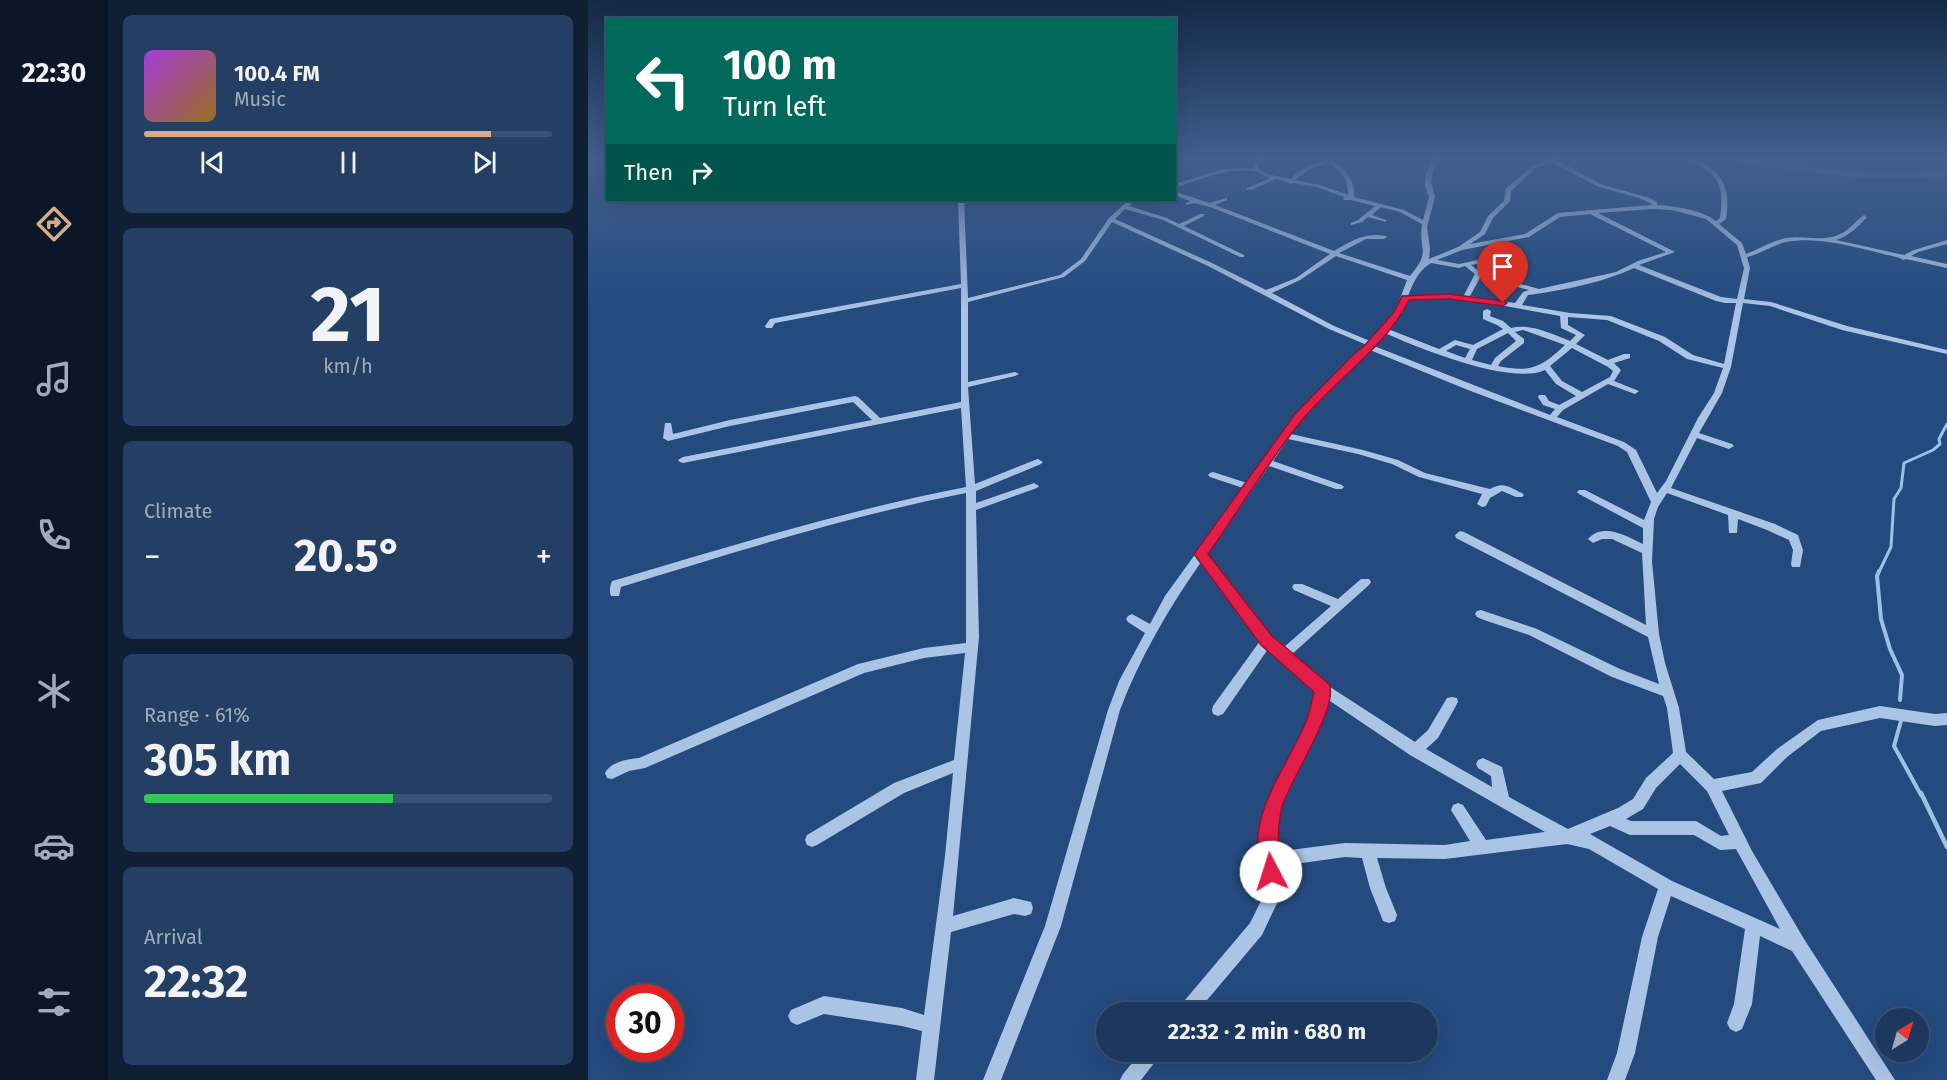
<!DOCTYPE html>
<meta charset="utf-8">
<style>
:root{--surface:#1c385e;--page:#253f64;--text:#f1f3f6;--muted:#a0acbc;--line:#3a5273;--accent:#d6ab8b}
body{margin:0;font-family:"Fira Sans",sans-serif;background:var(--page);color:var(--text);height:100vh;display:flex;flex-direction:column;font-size:22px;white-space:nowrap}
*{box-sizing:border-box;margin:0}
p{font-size:20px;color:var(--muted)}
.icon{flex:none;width:33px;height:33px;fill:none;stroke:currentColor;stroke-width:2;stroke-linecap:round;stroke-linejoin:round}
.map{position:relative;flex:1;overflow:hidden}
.panel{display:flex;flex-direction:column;gap:15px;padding:15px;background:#0f1f34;width:480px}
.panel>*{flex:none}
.top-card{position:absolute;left:18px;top:18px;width:570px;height:183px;border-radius:0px;box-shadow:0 6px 24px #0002,0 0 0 2px var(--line);background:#00695c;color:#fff;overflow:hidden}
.needle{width:39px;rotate:37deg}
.controls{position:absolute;left:1287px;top:1008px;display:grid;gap:12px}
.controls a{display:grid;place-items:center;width:54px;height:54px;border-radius:50%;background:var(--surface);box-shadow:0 6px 24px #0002,0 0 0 2px var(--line);font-size:30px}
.speed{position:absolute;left:18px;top:984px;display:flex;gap:12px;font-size:30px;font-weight:700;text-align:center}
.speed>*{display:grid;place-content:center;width:78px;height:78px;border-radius:50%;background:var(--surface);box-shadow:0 6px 24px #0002,0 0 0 2px var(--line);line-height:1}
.speed .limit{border:9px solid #d22;background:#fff;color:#111}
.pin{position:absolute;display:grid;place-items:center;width:51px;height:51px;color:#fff;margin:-62px -26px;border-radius:50% 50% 50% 0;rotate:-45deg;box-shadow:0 0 6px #0007}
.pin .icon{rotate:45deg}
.me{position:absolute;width:66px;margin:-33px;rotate:355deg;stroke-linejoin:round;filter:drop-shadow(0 0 4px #0008)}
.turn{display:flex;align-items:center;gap:21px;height:126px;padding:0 18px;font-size:27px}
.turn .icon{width:78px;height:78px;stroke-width:2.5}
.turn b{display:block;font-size:42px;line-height:51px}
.then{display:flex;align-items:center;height:57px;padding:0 18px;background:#0003;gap:12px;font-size:22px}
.big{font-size:45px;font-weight:700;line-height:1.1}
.panel .widget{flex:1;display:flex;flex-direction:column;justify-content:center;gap:9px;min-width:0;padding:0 21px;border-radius:9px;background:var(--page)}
.panel .dial{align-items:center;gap:0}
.dial b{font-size:78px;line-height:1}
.song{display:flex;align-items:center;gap:18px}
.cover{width:72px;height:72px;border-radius:9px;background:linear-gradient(135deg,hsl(280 70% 55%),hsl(40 70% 35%))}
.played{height:6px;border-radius:3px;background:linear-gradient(90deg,var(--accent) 85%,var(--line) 85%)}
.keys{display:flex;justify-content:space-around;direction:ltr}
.heat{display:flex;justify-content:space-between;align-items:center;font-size:33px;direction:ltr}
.charge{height:9px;border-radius:4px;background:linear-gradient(90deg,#34c759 61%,var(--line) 0)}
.trip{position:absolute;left:508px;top:1002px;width:342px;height:60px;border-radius:30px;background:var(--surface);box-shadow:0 6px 24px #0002,0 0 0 2px var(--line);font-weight:700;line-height:60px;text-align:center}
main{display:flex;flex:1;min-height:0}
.tabs{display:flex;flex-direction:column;width:108px;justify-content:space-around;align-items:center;background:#0b1626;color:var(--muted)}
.tabs .icon{width:42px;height:42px}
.tabs .active{color:var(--accent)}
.tabs b{font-size:27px;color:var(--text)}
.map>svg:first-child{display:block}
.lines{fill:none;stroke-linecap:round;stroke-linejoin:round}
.stream-far2{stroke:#9ebfe6;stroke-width:3}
.stream-far1{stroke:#9ebfe6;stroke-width:4}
.stream{stroke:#9ebfe6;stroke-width:4.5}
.river{fill:#48648a;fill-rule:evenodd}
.minor{fill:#aac4e6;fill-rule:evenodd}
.route{fill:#e11d48;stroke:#92132f;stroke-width:1.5}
</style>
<main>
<nav class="tabs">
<b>22:30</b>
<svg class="icon active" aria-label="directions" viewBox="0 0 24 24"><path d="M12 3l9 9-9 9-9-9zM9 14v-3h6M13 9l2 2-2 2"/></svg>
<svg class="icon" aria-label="music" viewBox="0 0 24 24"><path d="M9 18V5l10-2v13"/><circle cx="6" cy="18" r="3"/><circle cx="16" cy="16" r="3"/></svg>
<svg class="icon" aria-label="phone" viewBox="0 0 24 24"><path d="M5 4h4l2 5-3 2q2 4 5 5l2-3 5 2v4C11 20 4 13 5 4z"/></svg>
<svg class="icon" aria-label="climate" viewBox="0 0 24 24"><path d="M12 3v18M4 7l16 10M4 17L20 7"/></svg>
<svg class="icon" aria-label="car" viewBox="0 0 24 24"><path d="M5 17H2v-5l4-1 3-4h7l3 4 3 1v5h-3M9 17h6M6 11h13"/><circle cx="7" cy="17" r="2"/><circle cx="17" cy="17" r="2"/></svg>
<svg class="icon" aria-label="filters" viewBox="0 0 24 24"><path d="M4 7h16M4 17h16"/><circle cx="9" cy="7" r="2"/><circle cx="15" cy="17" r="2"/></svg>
</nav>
<section class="panel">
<div class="widget">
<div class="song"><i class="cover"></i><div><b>100.4 FM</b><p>Music</p></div></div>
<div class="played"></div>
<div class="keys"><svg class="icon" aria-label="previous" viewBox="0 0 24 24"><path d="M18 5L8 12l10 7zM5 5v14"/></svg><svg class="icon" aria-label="pause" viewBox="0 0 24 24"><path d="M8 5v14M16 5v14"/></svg><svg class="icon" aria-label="next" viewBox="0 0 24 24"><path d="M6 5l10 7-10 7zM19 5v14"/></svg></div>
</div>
<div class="widget dial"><b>21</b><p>km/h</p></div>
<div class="widget"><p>Climate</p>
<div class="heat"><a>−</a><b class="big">20.5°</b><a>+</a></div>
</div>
<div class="widget"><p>Range · 61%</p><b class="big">305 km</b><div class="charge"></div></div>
<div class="widget"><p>Arrival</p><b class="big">22:32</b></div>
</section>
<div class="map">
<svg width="1359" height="1080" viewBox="0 0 1359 1080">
<rect width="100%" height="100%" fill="#254a7e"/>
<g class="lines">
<path class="stream-far2" d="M 1291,572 L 1303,547 L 1306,499 L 1313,488 L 1316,463 L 1345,450 L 1352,444 L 1351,439 L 1359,424"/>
<path class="stream-far1" d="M 1291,571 L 1289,576 L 1293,619 L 1302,649 L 1314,675 L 1312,700
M 1313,721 L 1306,746 L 1333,795"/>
<path class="stream" d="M 1333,793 L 1359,847"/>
<path class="river" d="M 1148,159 C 1175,158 1203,165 1230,168 C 1273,173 1316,174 1359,170 L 1359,176 C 1300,181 1242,177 1184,167 C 1173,166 1157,165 1148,159 Z"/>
<path class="minor" d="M 669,159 L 674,159 L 670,168 L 679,174 L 703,179 C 712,168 724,164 737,160 L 737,159 L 742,159 C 756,168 768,179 766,197 L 816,210 L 835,220 L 841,197 L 837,186 L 837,178 L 843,159 L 848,159 L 843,182 L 847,197 L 839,227 L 842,249 L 841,259 L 870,247 L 892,232 L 900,216 L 916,201 L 918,189 C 934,175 947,159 969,159 L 968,160 L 1015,185 L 1062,198 L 1069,202 L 1069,205 C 1086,206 1114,210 1128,221 L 1132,218 C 1134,202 1136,184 1122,173 C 1116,168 1108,165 1102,159 C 1109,159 1114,163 1120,166 C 1140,179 1141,197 1138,219 L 1131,224 L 1154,243 L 1158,254 C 1172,249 1183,241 1198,238 C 1215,235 1234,242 1250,235 C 1261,231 1267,221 1276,215 L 1279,217 C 1270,227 1261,236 1248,240 L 1316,255 L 1326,250 L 1359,240 L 1359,244 L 1330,252 L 1323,256 L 1359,264 L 1359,268 L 1318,259 L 1315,260 L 1312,258 C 1278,250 1232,235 1198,242 C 1184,245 1173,254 1159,257 L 1162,268 L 1156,299 L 1183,302 L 1259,326 L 1359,350 L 1359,354 L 1254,330 L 1182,306 L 1155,303 L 1143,367 L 1134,393 L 1111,433 L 1144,444 L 1146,446 L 1141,449 L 1109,438 L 1083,488 L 1187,524 L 1210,535 L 1215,550 L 1212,567 L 1204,567 L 1203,564 L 1205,550 L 1201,540 L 1179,530 L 1150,519 L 1149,533 L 1141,533 L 1140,515 L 1079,493 L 1070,507 L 1066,519 L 1064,562 L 1071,634 L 1077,663 L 1091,708 L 1098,752 L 1126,779 L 1164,772 L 1189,749 L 1230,720 L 1292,706 L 1347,714 L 1359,713 L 1359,725 L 1347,726 L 1292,718 L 1233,731 L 1199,757 L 1173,783 L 1134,791 L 1164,851 L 1216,939 L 1307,1080 L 1288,1080 L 1204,951 L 1172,936 L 1164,1004 L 1154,1029 L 1148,1032 L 1142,1029 L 1139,1023 L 1146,1004 L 1157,929 L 1083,896 L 1070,937 L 1047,1053 L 1037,1080 L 1019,1080 L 1029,1053 L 1054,937 L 1070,889 L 1001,849 L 979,844 L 857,859 L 789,858 L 798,888 L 809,915 L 807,921 L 801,923 L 795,921 L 782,888 L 774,858 L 757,857 L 707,864 L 691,899 L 674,935 L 609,1012 L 590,1012 L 592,1006 L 662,923 L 678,891 L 673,850 L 674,821 L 681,797 L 722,718 L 728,691 L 680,649 L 635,714 L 630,716 L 625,714 L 624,710 L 625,706 L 672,641 L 613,562 C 581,608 552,657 532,710 L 473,926 L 413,1080 L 395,1080 L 457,926 L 520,710 L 531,681 L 557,633 L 540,622 L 538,619 L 540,616 L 544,614 L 562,624 L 577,596 L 655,488 L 622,477 L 620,475 L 622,473 L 625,472 L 659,483 L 708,415 L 764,356 L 779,345 L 741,329 L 620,266 L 524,222 L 497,261 L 476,277 L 380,302 L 380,382 L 427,372 L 431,374 L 427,376 L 380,387 L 387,484 L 447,460 L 450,459 L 455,462 L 453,464 L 388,491 L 388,503 L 446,483 L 451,486 L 449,488 L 388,510 L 391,637 L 365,916 L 426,898 L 443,902 L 445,908 L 443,914 L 437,916 L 426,914 L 363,932 L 346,1080 L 328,1080 L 334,1031 L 314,1026 L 236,1014 L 209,1025 L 203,1022 L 200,1016 L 203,1010 L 236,996 L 314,1008 L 336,1015 L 357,856 L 365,773 L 316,793 L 229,845 L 224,847 L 219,845 L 217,840 L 219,835 L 306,783 L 366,760 L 377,653 L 336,658 L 276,673 L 57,768 L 41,771 L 24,779 L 19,778 L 17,773 C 23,762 39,759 51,758 L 270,664 L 336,648 L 378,643 L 378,493 C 261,516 147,552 33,587 L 31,596 L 23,596 C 21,592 22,586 24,581 L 28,580 C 143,546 259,510 378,487 L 373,408 L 95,463 L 92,462 L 90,460 L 95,457 L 284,420 L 265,402 L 142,426 L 80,441 L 75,438 L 77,423 L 83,423 L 85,434 L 142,420 L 267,396 L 270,397 L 292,418 L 373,402 L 373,288 L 187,323 L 184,328 L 178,328 L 177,326 L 182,319 L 373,284 L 370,200 L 376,200 L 380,298 L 472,275 L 493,259 L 521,218 L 541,200 L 547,200 L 541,206 L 579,218 L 591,224 L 612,214 L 616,214 L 616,216 L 596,226 L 656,255 L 656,257 L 652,257 L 575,220 L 537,209 L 527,219 L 624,263 L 678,290 L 708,278 L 742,254 L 625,208 L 607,203 L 598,205 L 598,203 L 602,201 L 586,195 L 586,191 L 621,203 L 639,198 L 639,200 L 627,205 L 746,251 C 763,241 778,232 798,236 L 799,237 L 796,239 L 778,239 L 751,253 L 822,276 C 844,250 830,251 834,224 L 812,212 L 793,207 L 784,215 L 798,220 L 798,222 L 780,217 L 774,222 L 763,225 L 763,223 L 770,220 L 787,206 L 763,200 L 755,200 L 756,197 L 729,187 L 705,183 L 703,184 L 688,179 L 663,190 L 659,190 L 659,188 L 682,178 C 676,176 671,172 665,171 C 643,167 608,181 586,188 L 586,184 L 635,169 L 665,168 ZM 962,162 L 1011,187 L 1051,198 L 1064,204 L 1063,205 L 970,213 L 937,234 L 882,244 L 897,234 L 905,218 L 922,201 L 923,191 L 948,168 ZM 741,163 C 753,171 761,180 760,195 L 732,185 L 707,180 L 722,169 ZM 1065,209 L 1084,210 L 1118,219 L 1149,245 L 1156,268 L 1149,299 L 1133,297 L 1051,265 L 1087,252 L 1010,213 ZM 1002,214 L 1078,252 L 1050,261 L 1028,272 L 951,289 L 933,284 L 912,271 L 892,272 L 883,265 L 923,257 L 935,260 L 938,258 L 937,257 L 923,253 L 871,264 L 849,260 L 874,250 L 941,237 L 972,217 ZM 748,256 L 819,280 L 807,312 L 782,341 L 746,326 L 684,293 L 712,280 ZM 843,263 L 871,268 L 877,266 L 887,274 L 876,295 L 820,296 C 825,283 831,270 843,263 ZM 1046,268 L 1128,301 L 1137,303 L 1148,303 L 1136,364 L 1105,355 L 1077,337 L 1023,316 L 982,313 L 934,305 L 940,295 C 972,291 1017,282 1046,268 ZM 909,274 L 929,287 L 941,290 L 935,292 L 927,303 L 882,296 L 893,276 ZM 878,299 L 972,316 L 973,328 L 988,335 L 982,341 C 964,334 942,323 923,328 L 915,321 L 902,316 L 903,311 L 899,309 L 895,311 L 895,319 L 909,325 L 915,329 L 885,345 L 867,340 L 851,349 L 800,329 L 814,313 L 818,300 ZM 980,317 L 1019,320 L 1071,341 L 1099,359 L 1135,368 L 1126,393 L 1110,418 L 1078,481 L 1069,493 L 1048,450 L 1036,442 L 969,417 L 975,410 L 1020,384 L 1047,394 L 1051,391 L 1026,381 L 1033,370 L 1026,363 L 1042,358 L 1042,354 L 1036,354 L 1020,360 L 988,344 L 997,335 L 980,325 ZM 935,330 L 977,345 C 954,367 943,373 910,366 L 913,361 L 936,343 L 936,339 L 927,332 ZM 797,333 C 830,348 924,386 957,370 L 968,384 L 988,396 L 971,405 L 961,401 L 957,395 L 951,395 L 950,397 L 955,405 L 967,409 L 962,415 L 786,346 ZM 920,333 L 928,341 L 907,358 L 903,365 L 884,360 L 889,349 ZM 868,345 L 882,349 L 877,358 L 858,351 ZM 984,348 L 1020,367 L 1025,371 L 1022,377 L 994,392 L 974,381 L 962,366 ZM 782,350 L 880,390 L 1030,446 L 1039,452 L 1063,502 L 1056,520 L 997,490 L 991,490 L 989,492 L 991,494 L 1055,528 L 1055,544 C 1038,536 1015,522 1000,539 L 1005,543 L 1014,539 L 1024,539 L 1054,553 L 1058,625 L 876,532 L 872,531 L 867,535 L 868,538 L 1060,637 L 1071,684 L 1032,669 L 949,629 L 893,610 L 889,611 L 887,614 L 889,617 L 896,620 L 941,635 L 1024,677 L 1075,696 L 1079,708 L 1085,753 L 1058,778 L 1045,799 L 1030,808 L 980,829 L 921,797 L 914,767 L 895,758 L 890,760 L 888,764 L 890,768 L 903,776 L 904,787 L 838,749 L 850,738 L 870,702 L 869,698 L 864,697 L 859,698 L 840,730 L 827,742 L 739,685 L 703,655 L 781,585 L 783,582 L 781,579 L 773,579 L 750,599 L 714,584 L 706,584 L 704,587 L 706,590 L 743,606 L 695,648 L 683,638 L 619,554 L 681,466 L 748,489 L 754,489 L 756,487 L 754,485 L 685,461 L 700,439 L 770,454 L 804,464 L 831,477 L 894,494 L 889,504 L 894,507 L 898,506 L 902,498 L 914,491 L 928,497 L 934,497 L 936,495 L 934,493 C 921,487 916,481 902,489 L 837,473 L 810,460 L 775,450 L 703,434 C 723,406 755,372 782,350 ZM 739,699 L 822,755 L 957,832 L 898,840 L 875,805 L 870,803 L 865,805 L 863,810 L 882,841 L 857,845 L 757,843 L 702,850 L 697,852 L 690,866 L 687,850 L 688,821 L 693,803 L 735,719 ZM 1092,764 L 1119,791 L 1141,835 L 1133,836 L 1108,821 L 1043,821 L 1038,819 L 1055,809 L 1068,788 ZM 1022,826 L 1042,835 L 1106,835 L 1132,850 L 1148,849 L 1192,929 L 1084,881 L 1002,834 Z
M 553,1052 L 573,1052 L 570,1058 L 553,1080 L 532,1080 L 535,1074 Z"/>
</g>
<linearGradient id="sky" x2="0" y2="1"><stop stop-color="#142945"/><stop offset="0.51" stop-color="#40608f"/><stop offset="1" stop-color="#40608f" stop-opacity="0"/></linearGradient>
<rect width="1359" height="310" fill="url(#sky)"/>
<path class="route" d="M 861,294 L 915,301 L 919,303 L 915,306 L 861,299 L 821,300 C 798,347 748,379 715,419 C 681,460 651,510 620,554 L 684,636 L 741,684 C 752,707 700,782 693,810 C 691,822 690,834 690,847 C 690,858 695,868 690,879 L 683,882 L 676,879 C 652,820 699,770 719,719 C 722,710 724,700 726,692 L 673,645 L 606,554 L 707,414 L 764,356 L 777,345 L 806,312 L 814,296 Z"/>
</svg>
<div class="controls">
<a><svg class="needle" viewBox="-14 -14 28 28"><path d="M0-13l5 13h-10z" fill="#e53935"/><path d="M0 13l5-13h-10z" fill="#a0acbc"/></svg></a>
</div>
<div class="speed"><div class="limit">30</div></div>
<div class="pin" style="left:915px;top:303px;background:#d93025"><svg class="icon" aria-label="arrive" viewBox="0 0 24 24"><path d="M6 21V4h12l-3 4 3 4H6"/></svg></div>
<svg class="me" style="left:683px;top:872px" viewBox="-20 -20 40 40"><circle r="19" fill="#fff"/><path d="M0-13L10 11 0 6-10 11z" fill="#e11d48"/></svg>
<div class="trip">22:32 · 2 min · 680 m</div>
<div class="top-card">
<div class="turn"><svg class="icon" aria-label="left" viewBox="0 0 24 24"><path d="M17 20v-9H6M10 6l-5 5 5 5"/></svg><div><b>100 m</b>Turn left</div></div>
<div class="then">Then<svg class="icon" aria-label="right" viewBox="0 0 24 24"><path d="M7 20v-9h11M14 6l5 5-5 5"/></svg></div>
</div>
</div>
</main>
